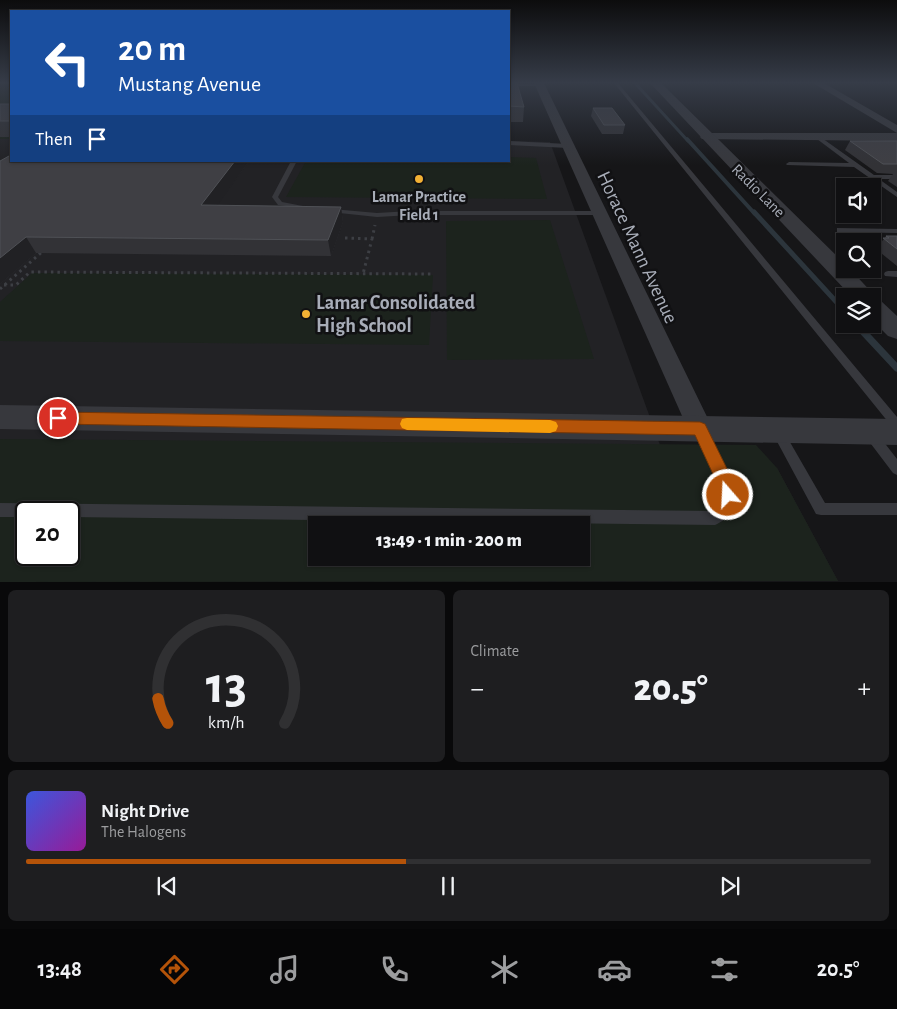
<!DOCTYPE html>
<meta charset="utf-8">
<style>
:root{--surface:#101012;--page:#1e1e20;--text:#f1f3f6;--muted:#9c9d9f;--line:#303032;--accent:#b45309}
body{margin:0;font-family:"Alegreya Sans",sans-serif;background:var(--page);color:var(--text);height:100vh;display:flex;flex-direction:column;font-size:19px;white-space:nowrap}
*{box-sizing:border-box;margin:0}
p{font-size:16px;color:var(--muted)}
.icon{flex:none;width:28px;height:28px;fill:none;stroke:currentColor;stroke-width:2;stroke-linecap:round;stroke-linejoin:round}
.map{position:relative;height:582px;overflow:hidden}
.sheet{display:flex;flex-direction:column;gap:8px;padding:8px;background:#09090a;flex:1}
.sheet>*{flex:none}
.banner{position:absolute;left:10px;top:10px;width:500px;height:152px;border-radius:0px;box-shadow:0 1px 4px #0004,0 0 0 1px var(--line);background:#1a4fa0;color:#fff;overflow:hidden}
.controls{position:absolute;left:836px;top:178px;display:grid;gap:10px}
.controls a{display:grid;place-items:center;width:45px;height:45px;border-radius:0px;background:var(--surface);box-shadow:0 1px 4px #0004,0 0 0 1px var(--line);font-size:25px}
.speed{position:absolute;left:15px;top:501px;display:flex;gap:10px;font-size:25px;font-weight:700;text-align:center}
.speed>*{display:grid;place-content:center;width:65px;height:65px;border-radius:50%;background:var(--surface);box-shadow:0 1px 4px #0004,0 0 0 1px var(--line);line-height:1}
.speed .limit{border:2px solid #111;border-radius:8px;background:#fff;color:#111}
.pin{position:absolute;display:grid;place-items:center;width:42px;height:42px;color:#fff;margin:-21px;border:2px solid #fff;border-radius:50%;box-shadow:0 1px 5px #0007}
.me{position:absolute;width:55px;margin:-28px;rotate:341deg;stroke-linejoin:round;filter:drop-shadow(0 0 4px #0008)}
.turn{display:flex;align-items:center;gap:18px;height:105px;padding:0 25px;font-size:22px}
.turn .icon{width:65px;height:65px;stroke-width:2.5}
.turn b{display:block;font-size:35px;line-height:42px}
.then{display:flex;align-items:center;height:48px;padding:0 25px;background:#0003;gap:10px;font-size:19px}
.big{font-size:38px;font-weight:800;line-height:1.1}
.sheet .widget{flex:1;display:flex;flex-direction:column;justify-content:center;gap:8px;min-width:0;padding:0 18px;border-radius:8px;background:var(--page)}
.sheet .dial{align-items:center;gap:0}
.dial svg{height:130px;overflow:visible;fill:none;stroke:var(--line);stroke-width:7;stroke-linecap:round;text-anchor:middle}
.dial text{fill:var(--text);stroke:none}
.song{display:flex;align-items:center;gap:15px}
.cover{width:60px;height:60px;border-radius:8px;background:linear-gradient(135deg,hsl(230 70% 55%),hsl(300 70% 35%))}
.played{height:5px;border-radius:2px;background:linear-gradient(90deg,var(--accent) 45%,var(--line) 45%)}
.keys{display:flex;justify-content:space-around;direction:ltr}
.heat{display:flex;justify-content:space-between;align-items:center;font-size:28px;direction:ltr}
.sheet .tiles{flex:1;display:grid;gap:8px;grid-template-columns:1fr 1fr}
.widget:last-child{grid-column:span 2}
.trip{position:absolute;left:308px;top:516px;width:282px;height:50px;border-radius:0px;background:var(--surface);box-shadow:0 1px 4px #0004,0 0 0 1px var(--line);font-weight:800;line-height:50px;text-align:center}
.tabs{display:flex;height:80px;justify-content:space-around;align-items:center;background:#060607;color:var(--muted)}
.tabs .icon{width:35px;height:35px}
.tabs .current{color:var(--accent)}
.tabs b{font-size:22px;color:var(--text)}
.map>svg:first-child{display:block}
.built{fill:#222225;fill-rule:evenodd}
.green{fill:#1c231d;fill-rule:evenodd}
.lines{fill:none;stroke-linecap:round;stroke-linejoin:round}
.stream-far3{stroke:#2c353c;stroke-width:3}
.stream-far2{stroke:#2c353c;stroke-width:4}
.stream-far1{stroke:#2c353c;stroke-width:5}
.stream{stroke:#2c353c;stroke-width:7}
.path{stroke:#3d3f44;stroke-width:3;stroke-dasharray:2.5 4;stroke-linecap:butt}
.service{fill:#37383d;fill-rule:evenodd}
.minor{fill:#37383d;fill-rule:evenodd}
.tertiary{fill:#37383d;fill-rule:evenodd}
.wall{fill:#323236}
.shaded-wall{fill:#212124}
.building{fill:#3f3f44;stroke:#4f5156}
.route{fill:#b45309;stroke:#753606}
.slow{fill:#f59e0b}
.poi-dot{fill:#f2b134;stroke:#111113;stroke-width:2}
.labels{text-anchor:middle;stroke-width:5;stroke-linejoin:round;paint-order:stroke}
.far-street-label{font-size:16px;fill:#a8adb8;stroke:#111113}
.far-poi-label{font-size:16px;font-weight:bold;fill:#a8adb8;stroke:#111113}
.street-label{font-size:20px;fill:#a8adb8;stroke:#111113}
.poi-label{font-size:20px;font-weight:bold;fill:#a8adb8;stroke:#111113;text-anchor:start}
</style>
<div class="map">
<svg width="897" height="582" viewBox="0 0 897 582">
<rect width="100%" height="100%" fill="#161618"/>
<path class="built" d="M 0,83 L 11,83 L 11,161 L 509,161 L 509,141 L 550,142 L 668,467 L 777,468 L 838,581 L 0,581 ZM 26,512 L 69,512 L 69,555 L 26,555 ZM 316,525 L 581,525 L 581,558 L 316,558 Z"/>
<path class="green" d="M 0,83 L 11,83 L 11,139 L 0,139 Z
M 509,157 L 536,158 L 547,199 L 286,197 L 306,161 L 509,161 Z
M 550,220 L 594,359 L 447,360 L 446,221 Z
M 32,273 L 433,275 L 429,345 L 0,341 L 0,302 Z
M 0,439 L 756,445 L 777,468 L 838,581 L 0,582 ZM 26,512 L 69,512 L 69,555 L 26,555 ZM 316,525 L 581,525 L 581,558 L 316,558 Z"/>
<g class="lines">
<path class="stream-far3" d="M 635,83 L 688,141"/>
<path class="stream-far2" d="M 687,139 L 755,214"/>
<path class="stream-far1" d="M 754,212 L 841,307"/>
<path class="stream" d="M 840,306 L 845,312
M 856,324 L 897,368"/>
<path class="path" d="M 345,238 L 372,239 L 363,274
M 372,239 L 375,225
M 4,285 L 16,285 L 30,272 L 432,274
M 0,289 L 43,251"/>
<path class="service" d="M 614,83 L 618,83 L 897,417 L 897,430 L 893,428 Z
M 509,84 L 540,84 L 542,85 L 540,86 L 509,86 Z
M 819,136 L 874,175 L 897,175 L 897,179 L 879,179 L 897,192 L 897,197 L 854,167 L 787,165 L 786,164 L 789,162 L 849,163 L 817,139 L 816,138 Z
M 509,141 L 568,144 L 571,146 L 568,148 L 509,145 Z
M 291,161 L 297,161 L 278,197 L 282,202 L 308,207 L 308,209 L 278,205 L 272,197 Z
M 332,209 L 377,213 L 411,211 L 599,211 L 603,213 L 599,215 L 411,215 L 377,217 L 330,212 L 330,210 Z
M 837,228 L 897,229 L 897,233 L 840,232 L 837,232 Z
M 888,271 L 897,271 L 897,277 L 885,276 L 884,274 L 885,272 Z
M 701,426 L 705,427 C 713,443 742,492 736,507 C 733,514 722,522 715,525 L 69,517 L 69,512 L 26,512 L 26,517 L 0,517 L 0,503 L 713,511 L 723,502 L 721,485 L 695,431 L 697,427 Z
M 779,429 L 783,430 L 825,503 L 897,503 L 897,515 L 821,515 L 816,514 L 773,434 L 775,430 Z
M 872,431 L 876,432 L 897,459 L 897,475 L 893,473 L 868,440 L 866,436 L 868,432 Z"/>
<path class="minor" d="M 534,83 L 544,83 L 713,429 L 709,436 L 700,440 L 691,436 Z
M 813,83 L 824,83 L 897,125 L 897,133 Z
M 706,133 L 897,133 L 897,141 L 702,139 L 700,137 L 702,135 Z"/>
<path class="tertiary" d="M 650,83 L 661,83 L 845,264 L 845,269 L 850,269 L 875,296 L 874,298 L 880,300 L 897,316 L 897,339 L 888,336 L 872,320 L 872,296 L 851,296 Z
M 0,405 L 897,419 L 897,445 L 0,429 Z"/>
</g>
<path class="wall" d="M 509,83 L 524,107 L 523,122 L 509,122 Z
M 0,104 L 11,104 L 11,137 L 0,137 Z
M 593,108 L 625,125 L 623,134 L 602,134 L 591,116 Z
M 850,141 L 897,141 L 897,187 L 888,181 L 893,174 L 877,173 L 845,150 Z
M 11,161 L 249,161 L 217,205 L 341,207 L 343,222 L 331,256 L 36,253 L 0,284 Z
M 886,236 L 897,236 L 897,266 L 876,249 Z"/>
<path class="shaded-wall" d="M 235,161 L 249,161 L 207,220 L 201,205 Z
M 341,207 L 343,222 L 331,256 L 328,240 Z
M 26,237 L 36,253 L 0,284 L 0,258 Z"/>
<path class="building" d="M 509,83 L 517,83 L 524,107 L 509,106 Z
M 0,104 L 11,104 L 11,121 L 0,121 Z
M 593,108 L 612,108 L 625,125 L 604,125 Z
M 850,141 L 897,141 L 897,164 L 883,164 Z
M 9,156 L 11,156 L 11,161 L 235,161 L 201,205 L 341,207 L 328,240 L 26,237 L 0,258 L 0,161 Z
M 886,236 L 897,236 L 897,249 L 883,238 L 889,238 Z"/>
<linearGradient id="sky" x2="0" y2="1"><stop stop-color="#0c0c0d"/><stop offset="0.5" stop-color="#363c48"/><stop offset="1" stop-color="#363c48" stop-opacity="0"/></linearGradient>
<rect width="897" height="165" fill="url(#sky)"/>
<path class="route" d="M 58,412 L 700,422 L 705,424 L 735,485 L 737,495 L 734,501 L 728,503 L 722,501 L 718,485 L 695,435 L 58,424 L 53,422 L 51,418 L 53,414 Z"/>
<path class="slow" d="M 407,418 L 550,420 L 556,422 L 558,426 L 556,431 L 550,433 L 407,430 L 402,428 L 400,424 L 402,419 Z"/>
<g class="poi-dot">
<circle cx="419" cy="179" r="5"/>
<circle cx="306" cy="314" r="5"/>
</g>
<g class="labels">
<g class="far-street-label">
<text transform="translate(759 190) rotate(45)" y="6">Radio Lane</text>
</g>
<g class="far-poi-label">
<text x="419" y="202">Lamar Practice<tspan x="419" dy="18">Field 1</tspan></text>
</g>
<g class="street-label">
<text transform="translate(638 247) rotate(65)" y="7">Horace Mann Avenue</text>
</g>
<g class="poi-label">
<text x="316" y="309">Lamar Consolidated<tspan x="316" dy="23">High School</tspan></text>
</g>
</g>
</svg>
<div class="controls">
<a><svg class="icon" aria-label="sound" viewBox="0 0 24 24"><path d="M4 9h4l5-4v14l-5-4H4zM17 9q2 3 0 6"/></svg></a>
<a><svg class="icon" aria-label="search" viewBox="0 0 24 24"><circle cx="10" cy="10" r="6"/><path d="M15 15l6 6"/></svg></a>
<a><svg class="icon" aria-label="layers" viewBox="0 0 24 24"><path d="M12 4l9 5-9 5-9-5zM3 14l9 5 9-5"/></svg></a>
</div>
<div class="speed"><div class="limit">20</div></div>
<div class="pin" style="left:58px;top:418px;background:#d93025"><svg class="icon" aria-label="arrive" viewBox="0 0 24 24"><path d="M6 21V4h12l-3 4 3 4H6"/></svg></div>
<svg class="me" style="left:728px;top:495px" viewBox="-20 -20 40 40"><circle r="17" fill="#b45309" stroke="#fff" stroke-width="3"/><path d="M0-11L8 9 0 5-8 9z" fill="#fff"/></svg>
<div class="trip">13:49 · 1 min · 200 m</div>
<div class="banner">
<div class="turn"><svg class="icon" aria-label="left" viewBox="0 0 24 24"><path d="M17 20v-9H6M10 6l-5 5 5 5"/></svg><div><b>20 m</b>Mustang Avenue</div></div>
<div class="then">Then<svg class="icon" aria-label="arrive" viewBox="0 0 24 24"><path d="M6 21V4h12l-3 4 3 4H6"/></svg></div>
</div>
</div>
<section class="sheet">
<div class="tiles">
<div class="widget dial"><svg viewBox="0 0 100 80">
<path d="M14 69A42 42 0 1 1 86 69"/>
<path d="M14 69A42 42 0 0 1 8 54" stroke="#b45309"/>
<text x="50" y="56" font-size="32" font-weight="700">13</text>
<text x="50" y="72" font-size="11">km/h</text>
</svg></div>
<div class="widget"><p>Climate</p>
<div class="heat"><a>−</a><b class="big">20.5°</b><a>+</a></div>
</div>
<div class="widget">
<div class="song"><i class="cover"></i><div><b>Night Drive</b><p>The Halogens</p></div></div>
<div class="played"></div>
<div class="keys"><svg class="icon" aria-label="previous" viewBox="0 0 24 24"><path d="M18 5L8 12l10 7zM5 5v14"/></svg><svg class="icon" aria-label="pause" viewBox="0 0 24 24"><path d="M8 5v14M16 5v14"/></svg><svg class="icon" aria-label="next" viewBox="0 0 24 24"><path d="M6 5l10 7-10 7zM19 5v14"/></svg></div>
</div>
</div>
</section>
<nav class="tabs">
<b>13:48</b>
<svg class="icon current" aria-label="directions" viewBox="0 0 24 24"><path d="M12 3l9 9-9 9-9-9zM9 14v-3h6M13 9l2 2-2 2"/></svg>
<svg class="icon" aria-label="music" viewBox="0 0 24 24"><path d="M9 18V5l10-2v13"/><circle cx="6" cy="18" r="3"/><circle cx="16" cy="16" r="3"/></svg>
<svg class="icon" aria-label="phone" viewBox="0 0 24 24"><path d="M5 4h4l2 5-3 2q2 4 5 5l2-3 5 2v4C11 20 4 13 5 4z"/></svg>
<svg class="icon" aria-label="climate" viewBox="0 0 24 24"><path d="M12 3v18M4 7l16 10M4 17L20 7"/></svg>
<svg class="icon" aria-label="car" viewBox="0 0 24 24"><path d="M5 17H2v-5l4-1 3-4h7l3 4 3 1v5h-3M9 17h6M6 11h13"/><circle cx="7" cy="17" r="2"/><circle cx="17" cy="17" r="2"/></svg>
<svg class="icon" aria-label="filters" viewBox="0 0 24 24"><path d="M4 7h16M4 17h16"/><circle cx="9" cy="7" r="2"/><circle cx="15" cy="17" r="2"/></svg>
<b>20.5°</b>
</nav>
